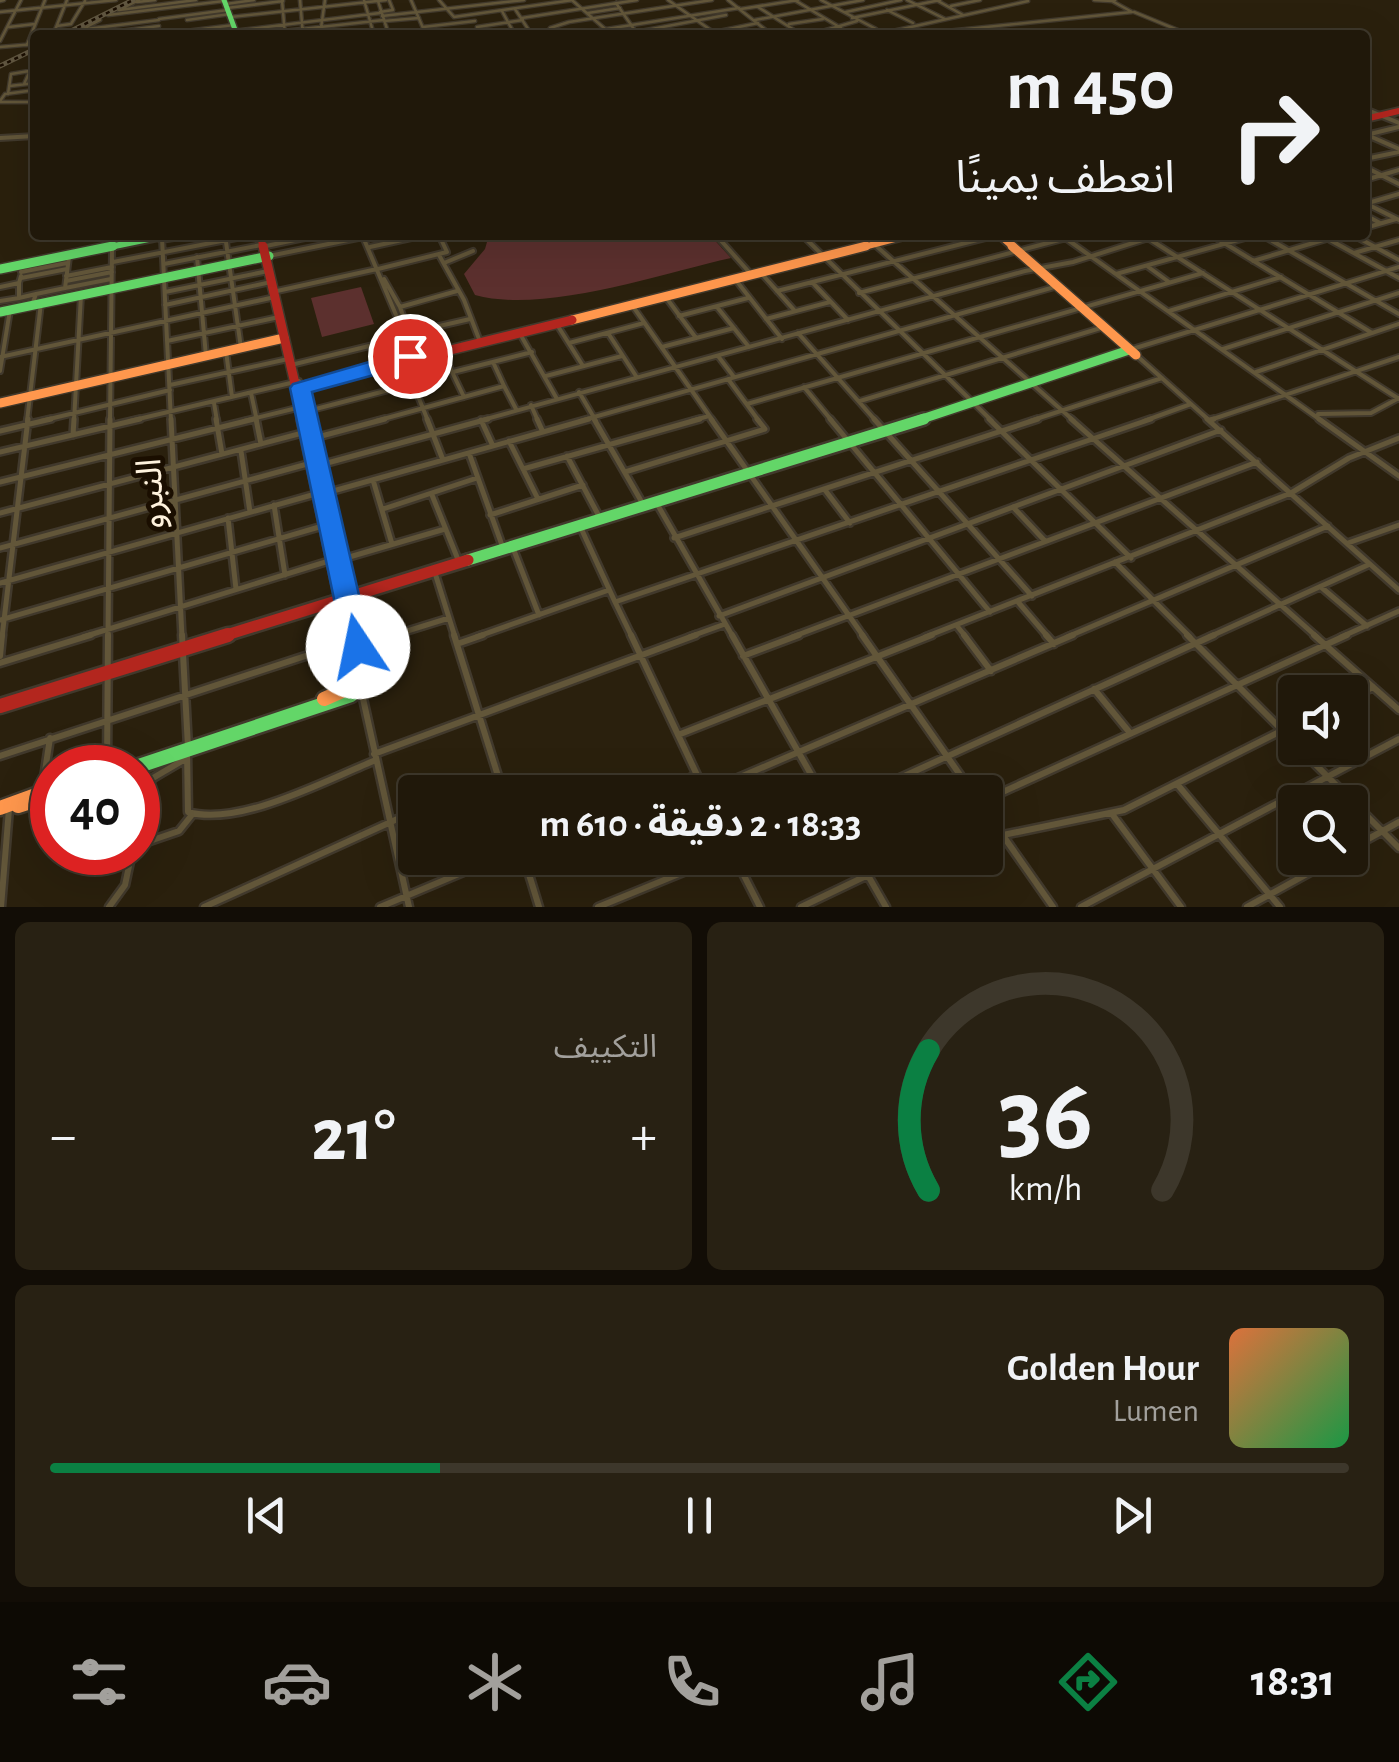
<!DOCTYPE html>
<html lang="ar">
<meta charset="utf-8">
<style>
:root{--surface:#20180a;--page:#282113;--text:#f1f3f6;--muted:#a2a09c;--line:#3d372b;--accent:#0b8043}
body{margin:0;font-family:"Alegreya Sans","Noto Sans Arabic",sans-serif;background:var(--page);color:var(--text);direction:rtl;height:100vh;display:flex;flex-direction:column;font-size:38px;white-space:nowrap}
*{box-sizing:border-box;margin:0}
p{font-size:32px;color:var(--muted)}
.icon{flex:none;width:55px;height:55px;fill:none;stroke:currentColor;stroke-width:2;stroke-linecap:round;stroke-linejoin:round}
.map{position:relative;height:907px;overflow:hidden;direction:ltr}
.panel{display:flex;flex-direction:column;gap:15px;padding:15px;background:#120d06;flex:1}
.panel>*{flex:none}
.hud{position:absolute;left:30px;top:30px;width:1340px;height:210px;border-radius:10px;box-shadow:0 10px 40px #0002,0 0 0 2px var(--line);direction:rtl;background:#20180a;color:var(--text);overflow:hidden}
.fabs{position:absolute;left:1278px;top:675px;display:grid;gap:20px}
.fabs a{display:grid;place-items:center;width:90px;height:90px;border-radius:10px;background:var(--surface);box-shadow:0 10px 40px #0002,0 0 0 2px var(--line);font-size:50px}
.speed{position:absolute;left:30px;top:745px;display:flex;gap:20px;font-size:50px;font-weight:700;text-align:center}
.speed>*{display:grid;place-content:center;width:130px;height:130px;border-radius:50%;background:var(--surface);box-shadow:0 10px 40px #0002,0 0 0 2px var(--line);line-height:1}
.speed .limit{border:15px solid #d22;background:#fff;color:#111}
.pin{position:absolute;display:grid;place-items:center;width:85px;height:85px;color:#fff;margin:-42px;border:5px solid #fff;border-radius:50%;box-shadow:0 2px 10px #0007}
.me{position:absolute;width:110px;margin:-55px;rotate:349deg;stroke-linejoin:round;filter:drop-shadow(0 0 8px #0008)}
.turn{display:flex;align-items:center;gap:35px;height:210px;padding:0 30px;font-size:45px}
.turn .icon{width:130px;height:130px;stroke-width:2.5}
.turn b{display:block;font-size:70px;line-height:85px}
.big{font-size:75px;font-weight:700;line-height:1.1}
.panel .card{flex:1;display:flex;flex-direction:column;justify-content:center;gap:15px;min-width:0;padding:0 35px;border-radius:15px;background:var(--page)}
.panel .dial{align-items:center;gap:0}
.dial svg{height:260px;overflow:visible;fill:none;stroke:var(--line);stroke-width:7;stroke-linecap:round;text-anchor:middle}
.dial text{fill:var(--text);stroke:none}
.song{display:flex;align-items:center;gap:30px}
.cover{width:120px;height:120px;border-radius:15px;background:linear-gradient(135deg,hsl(20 70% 55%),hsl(140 70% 35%))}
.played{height:10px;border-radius:5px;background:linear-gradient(90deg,var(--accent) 30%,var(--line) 30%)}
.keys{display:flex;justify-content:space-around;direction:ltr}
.heat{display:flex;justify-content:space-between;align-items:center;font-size:55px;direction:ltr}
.panel .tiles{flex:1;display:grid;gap:15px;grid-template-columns:1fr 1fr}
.card:last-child{grid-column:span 2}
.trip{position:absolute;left:398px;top:775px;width:605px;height:100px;border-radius:10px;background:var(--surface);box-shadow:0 10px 40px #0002,0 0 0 2px var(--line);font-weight:700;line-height:100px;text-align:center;direction:rtl}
.tabs{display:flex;height:160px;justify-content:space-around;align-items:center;background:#0d0a04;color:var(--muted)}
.tabs .icon{width:70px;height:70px}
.tabs .active{color:var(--accent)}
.tabs b{font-size:45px;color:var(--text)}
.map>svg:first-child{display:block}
.green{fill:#5c302e}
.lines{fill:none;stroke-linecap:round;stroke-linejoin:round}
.street-far3-casing{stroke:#41392c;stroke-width:5}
.street-far2-casing{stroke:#41392c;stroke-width:8}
.street-far1-casing{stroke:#41392c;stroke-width:10}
.street-casing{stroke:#41392c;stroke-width:11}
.fast-far4-casing{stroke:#41392c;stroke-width:8}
.fast-far3-casing{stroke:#41392c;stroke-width:10}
.fast-far2-casing{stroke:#41392c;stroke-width:12}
.fast-far1-casing{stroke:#41392c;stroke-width:16}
.fast-casing{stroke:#41392c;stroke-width:19}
.slow-far3-casing{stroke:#41392c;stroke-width:10}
.slow-far2-casing{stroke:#41392c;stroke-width:12}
.slow-far1-casing{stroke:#41392c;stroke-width:16}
.slow-casing{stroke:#41392c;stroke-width:19}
.jam-far3-casing{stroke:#41392c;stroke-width:10}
.jam-far2-casing{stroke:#41392c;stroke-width:12}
.jam-far1-casing{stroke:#41392c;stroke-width:16}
.jam-casing{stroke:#41392c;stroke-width:19}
.street-far3{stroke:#625639;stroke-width:2.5}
.street-far2{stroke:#625639;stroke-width:4}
.street-far1{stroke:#625639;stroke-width:5}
.street{stroke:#625639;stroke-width:6}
.fast-far4{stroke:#63d668;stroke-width:5}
.fast-far3{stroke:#63d668;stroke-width:6}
.fast-far2{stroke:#63d668;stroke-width:9}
.fast-far1{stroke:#63d668;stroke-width:11}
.fast{stroke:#63d668;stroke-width:14}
.slow-far3{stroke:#ff974d;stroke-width:6}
.slow-far2{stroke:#ff974d;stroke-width:9}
.slow-far1{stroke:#ff974d;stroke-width:11}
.slow{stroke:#ff974d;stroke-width:14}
.jam-far3{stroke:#b3261e;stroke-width:6}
.jam-far2{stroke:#b3261e;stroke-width:9}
.jam-far1{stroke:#b3261e;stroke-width:11}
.jam{stroke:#b3261e;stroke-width:14}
.rail-casing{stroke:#605640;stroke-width:5}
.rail{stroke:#1a0e00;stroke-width:2.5;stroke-dasharray:4;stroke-linecap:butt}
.route{fill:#1a73e8;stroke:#114b97;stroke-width:2.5}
.labels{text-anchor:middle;stroke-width:10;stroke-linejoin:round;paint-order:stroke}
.street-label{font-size:35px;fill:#fff2dd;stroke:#1a0e00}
</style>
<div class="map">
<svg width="1399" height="907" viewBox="0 0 1399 907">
<rect width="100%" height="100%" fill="#2a200d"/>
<path class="green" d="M 489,235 L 710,235 L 731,258 C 660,274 543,314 475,295 L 464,274 L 485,249 Z
M 361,287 L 374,324 L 322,337 L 311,298 Z"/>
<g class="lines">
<g class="street-far3-casing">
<path id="street-far3" d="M 282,0 L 285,35
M 300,0 L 303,35
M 364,0 L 374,35
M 411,0 L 426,35
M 439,0 L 454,17 L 573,0
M 668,0 L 712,31
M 728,0 L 772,35
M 821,0 L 876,29
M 907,0 L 945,19
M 1094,0 L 1112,1
M 0,1 L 4,0
M 378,1 L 389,35
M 573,1 L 612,35
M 796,1 L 841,28
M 938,1 L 963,15
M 137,2 L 155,0
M 616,3 L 638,35
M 226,4 L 254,0
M 951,6 L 980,0
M 758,7 L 802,35
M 123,8 L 139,0
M 227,8 L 283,1
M 515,9 L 532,35
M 741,9 L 798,0
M 119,10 L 196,0
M 887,10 L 913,23
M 502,11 L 515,35
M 0,12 L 116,0
M 380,12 L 393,10 L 389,0
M 846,12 L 901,0
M 1134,12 L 1190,35
M 588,13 L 620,8
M 108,15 L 224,1
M 382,16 L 524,0
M 231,17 L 386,0
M 522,18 L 637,0
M 852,18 L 940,0
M 159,19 L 228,10
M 187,20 L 230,14
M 755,20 L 863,0
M 384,21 L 419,18
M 789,24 L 823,19
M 57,26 L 71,24 L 85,1
M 9,27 L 35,24
M 423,27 L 475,21
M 477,27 L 523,20
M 79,30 L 159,20
M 97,34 L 159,26
M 53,35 L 67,0
M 71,35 L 100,20
M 155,35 L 234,25
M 200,35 L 380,13
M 247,35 L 384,20
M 320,35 L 325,0
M 346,35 L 373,32
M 555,35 L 550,28 L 569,22 L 712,0
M 569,35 L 739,8
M 620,35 L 726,15
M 700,35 L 758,23
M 809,35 L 857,21
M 826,35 L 893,31 L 1028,1
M 908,35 L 1132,12 L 1112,1 L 1115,0
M 0,41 L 21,0
M 27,45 L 45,0
M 0,47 L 35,44
M 24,84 L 35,60
M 10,86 L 35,83
M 8,94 L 11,74 L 35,70
M 0,101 L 5,94 L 35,90
M 0,102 L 35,102
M 1365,109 L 1370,111"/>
</g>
<g class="street-far2-casing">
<path id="street-far2" d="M 1365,109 L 1399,123
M 1365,134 L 1399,149
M 1370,134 L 1399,127
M 0,138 L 35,136
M 1365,159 L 1399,152
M 1365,167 L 1399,184
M 1365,180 L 1399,170
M 1365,203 L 1399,220
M 1368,203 L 1399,194
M 1365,215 L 1380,223
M 1365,228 L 1396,219
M 225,235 L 241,348
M 716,235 L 749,272
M 802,235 L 992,421
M 1061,235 L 1322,421
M 1143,235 L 1399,399
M 1211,235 L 1372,333
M 1262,235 L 1399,314
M 1353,235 L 1399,260
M 363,237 L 399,322 L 404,361 L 428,421
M 162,238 L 171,421
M 161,240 L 192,235
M 1330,240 L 1399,278
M 874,244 L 1074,421
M 266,246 L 319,235
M 370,247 L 425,235
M 1354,253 L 1399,240
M 439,255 L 464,300 L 479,339
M 269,256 L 363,237
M 197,257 L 206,356
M 1253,261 L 1340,235
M 113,262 L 252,235
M 444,263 L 473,251
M 164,264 L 261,245
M 1147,266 L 1169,282
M 378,269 L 447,252 L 439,235
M 21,272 L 67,263
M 761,273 L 795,311
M 1116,274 L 1256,235
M 66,276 L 112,267
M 21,278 L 67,269
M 384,279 L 400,307
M 735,279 L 782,339
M 66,281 L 112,272
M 812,282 L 848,320
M 19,283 L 19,298 L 36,294
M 0,287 L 19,283 L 21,276
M 65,288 L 111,279
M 277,291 L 377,269
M 777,291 L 997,235
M 165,292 L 268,271
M 859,293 L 1078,235
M 665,296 L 696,338
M 0,301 L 19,298
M 32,305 L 36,294 L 65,288 L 69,257
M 165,305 L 271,282
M 632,305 L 713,421
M 717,307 L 749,347
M 1169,311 L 1281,277
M 679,316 L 748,298
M 766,319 L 830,302
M 556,323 L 583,366
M 519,332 L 557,399
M 409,333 L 470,319
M 608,333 L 636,376
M 798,333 L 876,421
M 167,341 L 279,317
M 569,343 L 644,323
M 662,347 L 734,328
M 1223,349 L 1399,293
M 1129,350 L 1399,267
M 226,351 L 232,397
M 442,351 L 464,397
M 1136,355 L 1210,421
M 718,356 L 734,377
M 0,357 L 275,297
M 411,359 L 409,333 L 400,307 L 457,291
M 295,364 L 402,338
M 0,371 L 10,310
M 453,372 L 532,352
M 1256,372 L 1399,324
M 546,376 L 622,356
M 728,379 L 759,421
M 170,385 L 288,359
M 504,386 L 516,409
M 804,387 L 832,421
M 579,392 L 596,421
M 251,393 L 257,421
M 860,401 L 1104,327
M 214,403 L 217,421
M 747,404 L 1203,273
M 531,405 L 538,421
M 308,411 L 412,384
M 1318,414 L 1371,413 L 1399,398
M 1210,420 L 1399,357
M 27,421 L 41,303
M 41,421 L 170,390
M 74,421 L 81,295
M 110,421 L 112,249
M 130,421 L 299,381
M 244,421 L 301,407
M 376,421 L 504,386 L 493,362
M 479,421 L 1025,271 L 1073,262 L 1158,235
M 580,421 L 1058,286
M 691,421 L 709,416
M 1030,421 L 1162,378
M 1144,421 L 1191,404"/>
</g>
<g class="street-far1-casing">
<path id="street-far1" d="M 171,419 L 182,637
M 216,419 L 222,454
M 256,419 L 261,444
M 427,419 L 443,460
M 537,419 L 542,430
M 594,419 L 644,506
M 711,419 L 864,637
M 830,419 L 990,612
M 874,419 L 1032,596
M 989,419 L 1131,558
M 1071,419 L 1317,637
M 1207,419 L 1399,590
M 1319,419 L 1399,476
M 481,420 L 493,446
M 1210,420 L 1214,419
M 0,431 L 51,419
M 73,435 L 74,419
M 314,438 L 385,419
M 509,441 L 538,499
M 241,451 L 250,512
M 0,452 L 140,419
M 469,453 L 503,548
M 567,456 L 601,520
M 320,465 L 488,419
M 523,469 L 700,419
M 625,472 L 765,429 L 757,419
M 373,480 L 392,544
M 0,482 L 254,419
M 825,490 L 850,523
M 326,493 L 589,419
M 432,495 L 459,562
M 656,502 L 733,637
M 274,505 L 285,575
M 1013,507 L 1045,541
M 383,509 L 477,478
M 0,513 L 306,432
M 490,515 L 583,485
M 228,518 L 236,589
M 580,526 L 615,602
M 674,538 L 1038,419
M 1348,543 L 1399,525
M 0,548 L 311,463
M 513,548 L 539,615
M 339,560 L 445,529
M 1115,562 L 1190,637
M 435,573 L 455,637
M 0,583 L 319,493
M 1321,587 L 1367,626
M 1018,602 L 1048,637
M 719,616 L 1221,430
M 0,620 L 326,525
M 957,626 L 966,637
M 2,637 L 28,419
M 83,637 L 332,560
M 108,637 L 110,419
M 388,637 L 449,618
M 476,637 L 609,590
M 632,637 L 615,602 L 1151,419
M 689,637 L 725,624
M 792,637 L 1257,462
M 925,637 L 1291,493 L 1349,458 L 1399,438
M 1067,637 L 1328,526
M 1209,637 L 1370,564
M 1341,637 L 1399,611"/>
</g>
<g class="street-casing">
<path id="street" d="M 182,635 L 188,747
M 454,635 L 503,792
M 631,635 L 705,792
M 732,635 L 821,792
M 862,635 L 972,792
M 964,635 L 991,671
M 1046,635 L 1054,644
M 1187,635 L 1295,743
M 1314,635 L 1399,710
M 457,644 L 483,635
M 358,647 L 396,635
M 0,656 L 2,635
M 743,656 L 799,635
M 0,663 L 91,635
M 360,685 L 409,907
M 1094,689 L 1130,733
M 1350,698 L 1373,687
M 678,735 L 932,635
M 1299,748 L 1399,848
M 187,752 L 188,812 C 240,827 326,780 376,760
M 374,754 L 696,635
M 0,756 L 348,642
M 107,768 L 108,635
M 1177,784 L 1280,907
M 42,791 L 50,738
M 460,792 L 498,776
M 654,792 L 697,775
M 705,792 L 1073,635
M 869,792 L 1214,635
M 985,800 L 1347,635
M 138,804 L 153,778 L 187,758
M 985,810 L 1053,907
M 1112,814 L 1181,907
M 1003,835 L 1124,810 L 1295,724
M 138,845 L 179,831 L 191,816
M 1350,849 L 1399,822
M 524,858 L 539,907
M 735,858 L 760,907
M 858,858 L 886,907
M 1,907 L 9,809
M 109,907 L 125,885 L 132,852
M 204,907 L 415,811
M 380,907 L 497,858
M 598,907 L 718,858
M 801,907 L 868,875
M 1081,907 L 1399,739
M 1247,907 L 1336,858"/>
</g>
<g class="fast-far4-casing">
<path id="fast-far4" d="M 224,0 L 237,35"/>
</g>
<g class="fast-far3-casing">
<path id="fast-far3" d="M 100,249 L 168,235"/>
</g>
<g class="fast-far2-casing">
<path id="fast-far2" d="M 0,269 L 113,246
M 0,312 L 269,256
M 300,388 L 307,421
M 916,421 L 1129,350"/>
</g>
<g class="fast-far1-casing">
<path id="fast-far1" d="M 307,419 L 355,637
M 468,560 L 924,419"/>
</g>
<g class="fast-casing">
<path id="fast" d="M 133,768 L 351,695 L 364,679 L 354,635"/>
</g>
<g class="slow-far3-casing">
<path id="slow-far3" d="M 999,235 L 1015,249
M 856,249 L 910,235"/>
</g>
<g class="slow-far2-casing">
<path id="slow-far2" d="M 1012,246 L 1136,355
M 572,320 L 866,246
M 297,392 L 303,421
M 0,403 L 284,338"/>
</g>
<g class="slow-far1-casing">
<path id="slow-far1" d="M 303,419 L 349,637"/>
</g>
<g class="slow-casing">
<path id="slow" d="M 324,699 L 349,688 L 357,673 L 349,635
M 18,806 L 52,795
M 0,808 L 52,789"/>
</g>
<g class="jam-far3-casing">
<path id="jam-far3" d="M 1365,119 L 1399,111
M 260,235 L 263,249"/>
</g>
<g class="jam-far2-casing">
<path id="jam-far2" d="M 263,246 L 296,388 L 572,320"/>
</g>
<g class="jam-far1-casing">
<path id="jam-far1" d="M 220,637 L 468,560"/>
</g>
<g class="jam-casing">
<path id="jam" d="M 0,706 L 228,635"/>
</g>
<use href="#street-far3" class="street-far3"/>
<use href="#street-far2" class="street-far2"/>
<use href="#street-far1" class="street-far1"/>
<use href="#street" class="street"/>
<use href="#fast-far4" class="fast-far4"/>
<use href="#fast-far3" class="fast-far3"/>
<use href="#fast-far2" class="fast-far2"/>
<use href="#fast-far1" class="fast-far1"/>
<use href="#fast" class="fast"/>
<use href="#slow-far3" class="slow-far3"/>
<use href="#slow-far2" class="slow-far2"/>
<use href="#slow-far1" class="slow-far1"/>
<use href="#slow" class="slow"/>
<use href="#jam-far3" class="jam-far3"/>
<use href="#jam-far2" class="jam-far2"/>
<use href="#jam-far1" class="jam-far1"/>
<use href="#jam" class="jam"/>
<g class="rail-casing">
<path id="rail" d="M 63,35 L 133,0
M 0,66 L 35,49"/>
</g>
<use href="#rail" class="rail"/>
</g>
<path class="route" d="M 410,350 L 421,356 L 418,363 L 312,392 L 371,647 L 367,655 L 358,659 L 348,655 L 344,647 L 290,388 L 293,384 Z"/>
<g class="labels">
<g class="street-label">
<text transform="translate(150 494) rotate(-93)" y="12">النبرو</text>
</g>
</g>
</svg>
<div class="fabs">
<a><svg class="icon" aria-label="sound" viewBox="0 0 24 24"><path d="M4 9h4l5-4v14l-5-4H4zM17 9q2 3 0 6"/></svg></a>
<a><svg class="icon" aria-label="search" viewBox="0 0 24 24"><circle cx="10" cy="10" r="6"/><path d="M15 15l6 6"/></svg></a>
</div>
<div class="speed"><div class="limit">40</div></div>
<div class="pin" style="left:410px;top:356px;background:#d93025"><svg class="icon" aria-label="arrive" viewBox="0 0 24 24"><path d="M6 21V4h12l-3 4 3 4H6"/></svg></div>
<svg class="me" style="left:358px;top:647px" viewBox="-20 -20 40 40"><circle r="19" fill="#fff"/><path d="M0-13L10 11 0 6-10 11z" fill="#1a73e8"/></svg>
<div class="trip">18:33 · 2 دقيقة · 610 m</div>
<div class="hud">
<div class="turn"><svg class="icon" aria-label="right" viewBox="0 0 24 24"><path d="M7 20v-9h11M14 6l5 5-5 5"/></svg><div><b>450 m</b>انعطف يمينًا</div></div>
</div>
</div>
<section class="panel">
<div class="tiles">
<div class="card dial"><svg viewBox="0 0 100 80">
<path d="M14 69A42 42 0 1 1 86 69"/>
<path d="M14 69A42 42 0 0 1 14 26" stroke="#0b8043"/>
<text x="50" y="56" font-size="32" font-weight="700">36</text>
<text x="50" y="72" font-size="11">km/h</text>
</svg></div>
<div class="card"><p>التكييف</p>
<div class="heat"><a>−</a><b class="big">21°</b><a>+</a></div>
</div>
<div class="card">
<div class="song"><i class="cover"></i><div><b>Golden Hour</b><p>Lumen</p></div></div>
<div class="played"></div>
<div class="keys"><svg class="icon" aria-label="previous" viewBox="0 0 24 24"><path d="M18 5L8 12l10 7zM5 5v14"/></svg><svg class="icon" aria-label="pause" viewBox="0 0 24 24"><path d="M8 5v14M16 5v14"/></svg><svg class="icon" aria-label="next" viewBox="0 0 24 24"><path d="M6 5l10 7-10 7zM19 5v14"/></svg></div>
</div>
</div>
</section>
<nav class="tabs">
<b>18:31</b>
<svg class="icon active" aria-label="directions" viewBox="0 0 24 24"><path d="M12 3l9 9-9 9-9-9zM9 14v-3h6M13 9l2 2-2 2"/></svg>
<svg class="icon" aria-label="music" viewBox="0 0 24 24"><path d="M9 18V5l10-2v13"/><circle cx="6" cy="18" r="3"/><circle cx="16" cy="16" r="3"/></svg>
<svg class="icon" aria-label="phone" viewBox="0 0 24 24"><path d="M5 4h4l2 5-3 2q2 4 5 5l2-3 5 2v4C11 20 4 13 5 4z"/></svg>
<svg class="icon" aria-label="climate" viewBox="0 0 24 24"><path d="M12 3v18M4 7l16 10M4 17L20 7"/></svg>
<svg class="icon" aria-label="car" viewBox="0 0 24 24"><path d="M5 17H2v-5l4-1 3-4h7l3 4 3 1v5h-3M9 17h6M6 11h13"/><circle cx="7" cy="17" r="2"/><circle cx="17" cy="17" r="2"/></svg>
<svg class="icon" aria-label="filters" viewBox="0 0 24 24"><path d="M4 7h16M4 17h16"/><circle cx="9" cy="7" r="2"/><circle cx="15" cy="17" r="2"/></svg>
</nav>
